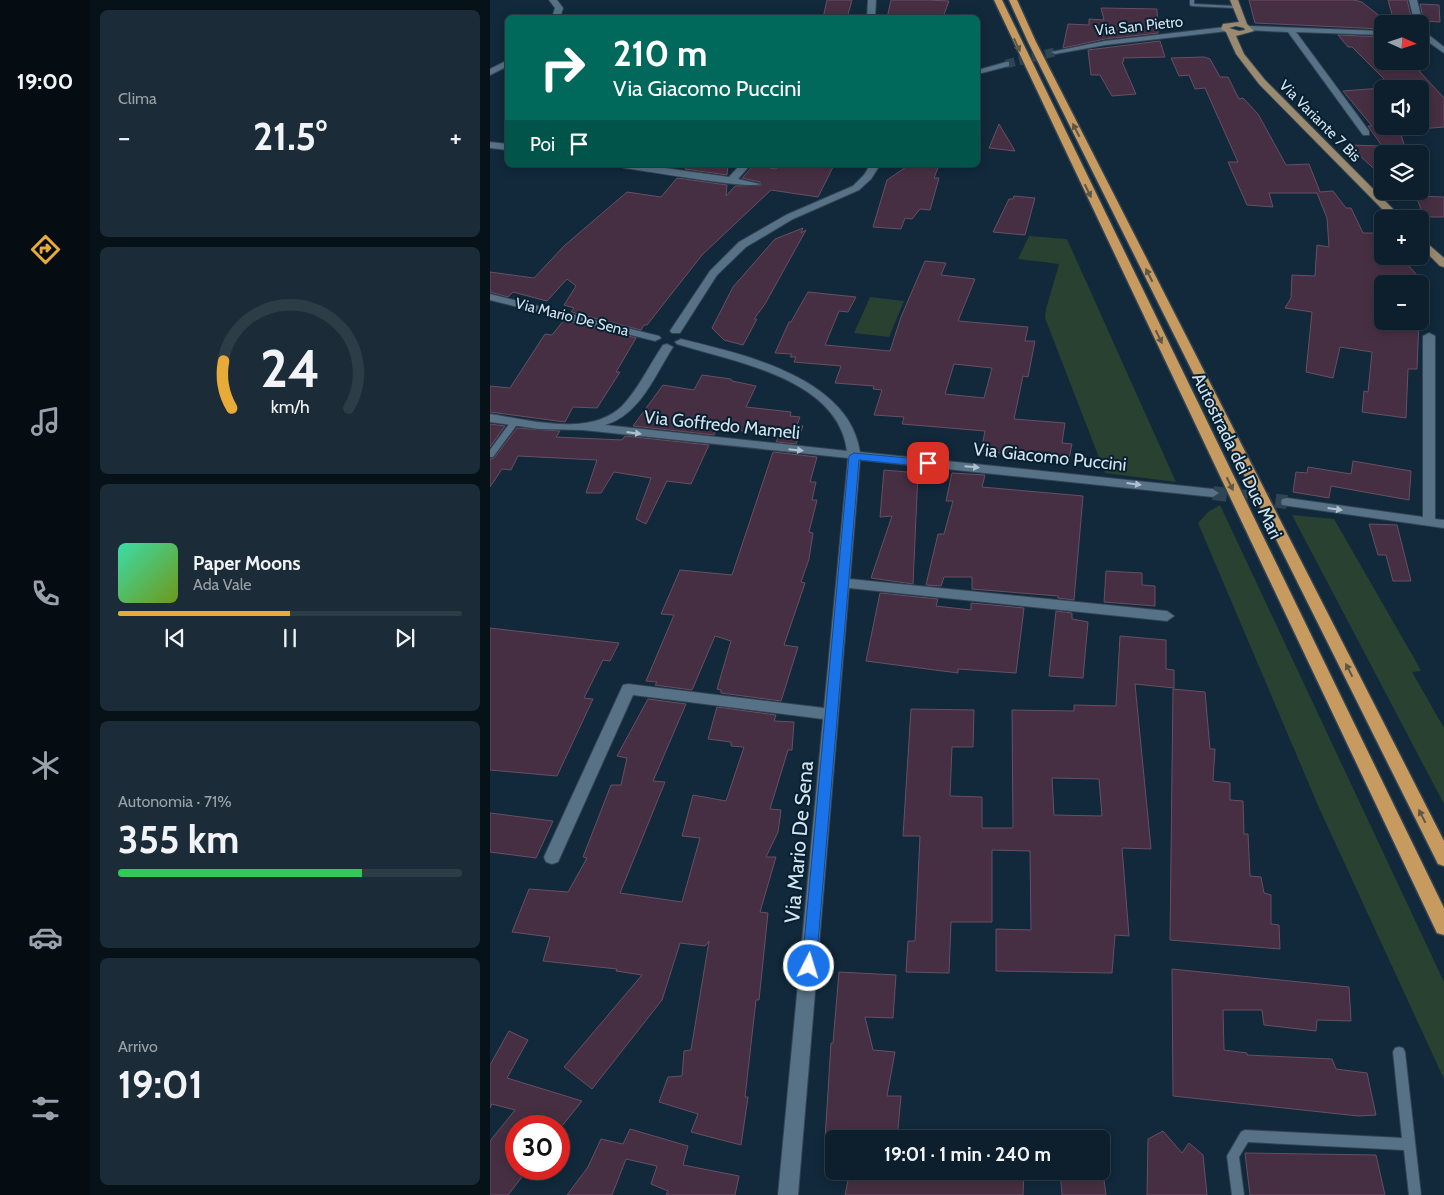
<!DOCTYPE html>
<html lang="it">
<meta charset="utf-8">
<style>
:root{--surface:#0d1f2c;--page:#1b2c38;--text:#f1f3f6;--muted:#9aa2a9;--line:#2d3d48;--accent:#e8ab37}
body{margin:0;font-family:Cabin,sans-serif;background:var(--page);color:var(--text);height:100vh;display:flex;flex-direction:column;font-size:19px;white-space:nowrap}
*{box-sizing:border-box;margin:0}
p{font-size:16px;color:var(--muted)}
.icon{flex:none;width:28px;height:28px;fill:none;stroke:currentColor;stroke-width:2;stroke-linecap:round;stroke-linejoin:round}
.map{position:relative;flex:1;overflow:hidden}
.panel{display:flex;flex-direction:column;gap:10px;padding:10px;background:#071118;width:400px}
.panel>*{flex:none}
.top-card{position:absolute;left:15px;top:15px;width:475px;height:152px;border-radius:8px;box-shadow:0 2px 12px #0003,0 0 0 1px var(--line);background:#00695c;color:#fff;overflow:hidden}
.needle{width:32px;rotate:93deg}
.buttons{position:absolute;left:884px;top:15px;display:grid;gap:10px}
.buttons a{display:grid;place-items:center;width:55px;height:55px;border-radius:8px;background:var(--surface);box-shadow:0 2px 12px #0003,0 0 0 1px var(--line);font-size:25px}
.speed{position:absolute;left:15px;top:1115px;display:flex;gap:10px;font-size:25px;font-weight:700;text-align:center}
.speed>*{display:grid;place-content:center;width:65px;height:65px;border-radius:50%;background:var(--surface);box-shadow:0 2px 12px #0003,0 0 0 1px var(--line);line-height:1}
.speed .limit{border:8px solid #d22;background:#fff;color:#111}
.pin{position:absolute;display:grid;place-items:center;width:42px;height:42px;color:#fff;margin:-21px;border-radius:10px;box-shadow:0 2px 8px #0006}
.me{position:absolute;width:55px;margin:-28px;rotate:5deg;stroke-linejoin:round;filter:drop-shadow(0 0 4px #0008)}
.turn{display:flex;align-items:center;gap:18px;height:105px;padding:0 25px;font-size:22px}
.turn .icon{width:65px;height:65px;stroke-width:2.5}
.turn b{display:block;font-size:35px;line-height:42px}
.then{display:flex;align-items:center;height:48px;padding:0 25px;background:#0003;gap:10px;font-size:19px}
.big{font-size:38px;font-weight:700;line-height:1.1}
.panel .widget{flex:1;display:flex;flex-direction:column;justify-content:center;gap:8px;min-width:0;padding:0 18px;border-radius:8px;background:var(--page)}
.panel .dial{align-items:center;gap:0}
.dial svg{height:130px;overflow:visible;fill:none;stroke:var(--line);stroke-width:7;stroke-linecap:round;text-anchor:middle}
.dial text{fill:var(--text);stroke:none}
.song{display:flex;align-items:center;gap:15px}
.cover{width:60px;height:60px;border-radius:8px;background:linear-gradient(135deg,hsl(160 70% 55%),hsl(80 70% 35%))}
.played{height:5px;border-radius:2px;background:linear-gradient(90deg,var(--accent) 50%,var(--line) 50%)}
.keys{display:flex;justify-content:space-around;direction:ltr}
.heat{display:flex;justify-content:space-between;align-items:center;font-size:28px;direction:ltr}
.charge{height:8px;border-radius:4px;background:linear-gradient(90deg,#34c759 71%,var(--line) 0)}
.trip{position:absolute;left:335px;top:1130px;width:285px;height:50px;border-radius:8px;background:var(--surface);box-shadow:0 2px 12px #0003,0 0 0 1px var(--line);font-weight:700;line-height:50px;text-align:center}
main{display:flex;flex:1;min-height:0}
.tab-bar{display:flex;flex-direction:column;width:90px;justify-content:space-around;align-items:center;background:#050c12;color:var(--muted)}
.tab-bar .icon{width:35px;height:35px}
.tab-bar .selected{color:var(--accent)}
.tab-bar b{font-size:22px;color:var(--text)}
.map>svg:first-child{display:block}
.green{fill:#294130}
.building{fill:#462f42;stroke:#684f63;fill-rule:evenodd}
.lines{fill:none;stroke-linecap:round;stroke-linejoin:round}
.minor-tunnel-far1{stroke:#2e4556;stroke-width:9;stroke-dasharray:9 4.5;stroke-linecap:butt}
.minor-tunnel{stroke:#2e4556;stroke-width:14;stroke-dasharray:14 7;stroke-linecap:butt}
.service-casing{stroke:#334353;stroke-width:2}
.minor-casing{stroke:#334353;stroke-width:2}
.primary-casing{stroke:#334353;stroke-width:2}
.motorway-casing{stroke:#334353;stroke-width:3}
.service{fill:#577186;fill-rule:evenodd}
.minor{fill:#577186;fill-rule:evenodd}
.primary{fill:#9a8a6f;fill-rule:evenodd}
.motorway{fill:#c79a60;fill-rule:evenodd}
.oneway{fill:#5d5746}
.oneway2{fill:#aec1cf}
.route{fill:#1a73e8;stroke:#114b97}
.labels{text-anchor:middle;stroke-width:4;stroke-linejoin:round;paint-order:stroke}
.far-street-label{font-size:15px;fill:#d4e3ee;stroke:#072031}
.street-label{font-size:18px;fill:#d4e3ee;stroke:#072031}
.near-street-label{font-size:21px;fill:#d4e3ee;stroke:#072031}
</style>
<main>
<nav class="tab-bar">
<b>19:00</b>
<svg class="icon selected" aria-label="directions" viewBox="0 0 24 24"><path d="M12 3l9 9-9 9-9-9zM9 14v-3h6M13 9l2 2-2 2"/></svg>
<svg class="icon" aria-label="music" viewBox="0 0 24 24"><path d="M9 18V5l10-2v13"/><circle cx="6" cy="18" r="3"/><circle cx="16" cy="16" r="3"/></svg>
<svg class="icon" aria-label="phone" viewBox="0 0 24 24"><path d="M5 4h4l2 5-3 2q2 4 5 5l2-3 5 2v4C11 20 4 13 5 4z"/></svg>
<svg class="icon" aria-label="climate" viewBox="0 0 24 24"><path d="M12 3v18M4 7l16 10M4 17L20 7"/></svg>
<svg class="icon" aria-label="car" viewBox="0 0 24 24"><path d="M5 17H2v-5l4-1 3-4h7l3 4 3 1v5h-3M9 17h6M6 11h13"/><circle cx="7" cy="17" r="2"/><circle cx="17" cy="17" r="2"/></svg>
<svg class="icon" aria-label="filters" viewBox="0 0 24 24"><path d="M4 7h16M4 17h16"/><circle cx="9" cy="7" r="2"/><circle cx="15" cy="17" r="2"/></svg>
</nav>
<section class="panel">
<div class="widget"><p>Clima</p>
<div class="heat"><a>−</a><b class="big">21.5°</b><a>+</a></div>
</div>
<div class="widget dial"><svg viewBox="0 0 100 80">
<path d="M14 69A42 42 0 1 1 86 69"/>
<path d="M14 69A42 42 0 0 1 9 40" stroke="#e8ab37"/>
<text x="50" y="56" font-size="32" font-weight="700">24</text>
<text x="50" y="72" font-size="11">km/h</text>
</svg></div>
<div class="widget">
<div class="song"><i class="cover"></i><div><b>Paper Moons</b><p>Ada Vale</p></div></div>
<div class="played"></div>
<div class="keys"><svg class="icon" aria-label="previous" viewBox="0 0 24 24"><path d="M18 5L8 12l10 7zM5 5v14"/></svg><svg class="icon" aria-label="pause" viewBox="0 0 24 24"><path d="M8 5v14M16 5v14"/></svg><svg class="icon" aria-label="next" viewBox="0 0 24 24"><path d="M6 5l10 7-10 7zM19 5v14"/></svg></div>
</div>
<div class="widget"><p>Autonomia · 71%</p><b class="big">355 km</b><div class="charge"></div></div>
<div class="widget"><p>Arrivo</p><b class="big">19:01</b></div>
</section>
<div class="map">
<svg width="954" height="1195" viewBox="0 0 954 1195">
<rect width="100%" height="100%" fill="#11293b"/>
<path class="green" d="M 539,236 L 577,239 L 686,482 L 615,473 L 555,318 L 556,309 L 569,264 L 528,259 Z
M 380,297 L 414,301 L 399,337 L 364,333 Z
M 730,505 L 954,982 L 954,1079 L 830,810 L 708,523 L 718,512 Z
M 802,515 L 844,519 L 924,658 L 931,671 L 922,672 L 954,728 L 954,804 Z"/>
<path class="building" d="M 337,0 L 362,0 L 357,18 L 333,18 Z
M 401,0 L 438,0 L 459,1 L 453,17 L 397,18 Z
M 759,0 L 864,0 L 872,2 L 892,18 L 892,29 L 765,23 Z
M 898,0 L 917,0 L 922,20 L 903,18 Z
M 930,4 L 949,5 L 950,22 L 934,21 Z
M 611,8 L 667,9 L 668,33 L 615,39 L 573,48 L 578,24 L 599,25 L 599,19 L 614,20 Z
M 848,35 L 892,37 L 892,61 L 920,61 L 954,98 L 954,127 L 930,129 L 930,89 L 904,89 L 862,47 L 858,47 Z
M 670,41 L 675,57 L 633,58 L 634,61 L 632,62 L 646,94 L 622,96 L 610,75 L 601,75 L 598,50 Z
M 714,57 L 720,59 L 730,77 L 738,77 L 749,99 L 753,98 L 768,114 L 796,165 L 819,164 L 830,192 L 843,191 L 856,208 L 861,208 L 873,233 L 892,233 L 892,256 L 910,256 L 935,284 L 892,284 L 892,321 L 929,321 L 927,369 L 918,369 L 916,418 L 872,412 L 874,391 L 878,392 L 882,352 L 850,347 L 843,378 L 816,372 L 822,312 L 795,308 L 801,298 L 802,275 L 825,276 L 827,245 L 839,247 L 837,218 L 827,193 L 779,193 L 783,207 L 757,205 L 738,162 L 748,162 L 715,88 L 705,89 L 699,75 L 689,76 L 681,58 Z
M 892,88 L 892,126 L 908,126 L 917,153 L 898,154 L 892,147 L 892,176 L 858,145 L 892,146 L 878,126 L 882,126 L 853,91 Z
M 509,124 L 525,151 L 499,148 Z
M 198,165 L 238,165 L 237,175 L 195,169 Z
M 264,165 L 286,169 L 289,165 L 344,165 L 328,197 L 281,190 L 212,255 L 157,325 L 154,325 L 151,330 L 81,312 L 84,308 L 74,305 L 86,286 L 77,279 L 57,301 L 23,292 L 18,297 L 0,292 L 0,272 L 44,278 L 74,246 L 137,192 L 171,197 L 187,178 L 237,185 L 236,196 L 245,186 L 271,185 L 270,182 L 252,178 Z
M 419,165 L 449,165 L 444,178 L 449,178 L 440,210 L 430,209 L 422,219 L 415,218 L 411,229 L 383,227 L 397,180 Z
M 524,196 L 545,198 L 535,235 L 503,232 L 519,199 L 523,199 Z
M 926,196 L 954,197 L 954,217 L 934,217 Z
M 313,228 L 311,233 L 316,230 L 275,304 L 264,319 L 267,319 L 253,345 L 234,340 L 222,328 L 243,287 L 285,239 Z
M 435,261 L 456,263 L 451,275 L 485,279 L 468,321 L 538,327 L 535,341 L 545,341 L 538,377 L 533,376 L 524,419 L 575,423 L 572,443 L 582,444 L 579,459 L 491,451 L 495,431 L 412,424 L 414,417 L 384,415 L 392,390 L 383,389 L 384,386 L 345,383 L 351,366 L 304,362 L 306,357 L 300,357 L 302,354 L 285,353 L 299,322 L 301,322 L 318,292 L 366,297 L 358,312 L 349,311 L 335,345 L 400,351 L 411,317 ZM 464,364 L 502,368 L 494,398 L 455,394 Z
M 74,320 L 146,338 L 126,372 L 130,372 L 107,408 L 83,407 L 75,422 L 0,412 L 0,386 L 20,388 L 55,334 L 62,335 Z
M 212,375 L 241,379 L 242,381 L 266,386 L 256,407 L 301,412 L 300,416 L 310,417 L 307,425 L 313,426 L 306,444 L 286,442 L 289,435 L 227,428 L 224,435 L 143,426 L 173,385 L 204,390 Z
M 0,424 L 15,426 L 0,447 Z
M 27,428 L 70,431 L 66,437 L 132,440 L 135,436 L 219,445 L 201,484 L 177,481 L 156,524 L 146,519 L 161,478 L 124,472 L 111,493 L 96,493 L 107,460 L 28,456 L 21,470 L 12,469 L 0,487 L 0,459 L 4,458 Z
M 283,452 L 327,457 L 320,482 L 326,482 L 322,500 L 327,500 L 319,532 L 323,533 L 319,559 L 311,582 L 315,583 L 294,645 L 308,647 L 291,701 L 231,693 L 231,690 L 227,689 L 241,641 L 225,636 L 202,690 L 165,685 L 167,682 L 156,681 L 184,615 L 171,614 L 190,570 L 242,575 Z
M 863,461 L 921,471 L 919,500 L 841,486 L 839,498 L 803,492 L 806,472 L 817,473 L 818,467 L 861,474 Z
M 394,470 L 428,473 L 423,584 L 381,578 L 402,516 L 390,517 Z
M 462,473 L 495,475 L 492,487 L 593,496 L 584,600 L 568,598 L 568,596 L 482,589 L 482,577 L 454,577 L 451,586 L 436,585 L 448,534 L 454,534 L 463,501 L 456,501 Z
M 879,524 L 907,525 L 921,581 L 903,581 L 896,555 L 888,555 Z
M 616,571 L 652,573 L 652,585 L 665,586 L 665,606 L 614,602 Z
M 390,593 L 448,599 L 446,606 L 481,610 L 481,603 L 534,608 L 526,673 L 468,669 L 468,673 L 376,661 Z
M 566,611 L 582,613 L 582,619 L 598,622 L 593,678 L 559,676 Z
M 0,628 L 129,643 L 120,661 L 113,660 L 94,698 L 103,699 L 67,776 L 0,770 Z
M 630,636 L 676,640 L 676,669 L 684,670 L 684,688 L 645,684 L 661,849 L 632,848 L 639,936 L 625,935 L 622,973 L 506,971 L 506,929 L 541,930 L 540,851 L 502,850 L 502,922 L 461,922 L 459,973 L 416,972 L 418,941 L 425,941 L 430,836 L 413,836 L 421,709 L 484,710 L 483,747 L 462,747 L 460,796 L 492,797 L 492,828 L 523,828 L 522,710 L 584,711 L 584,705 L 626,706 ZM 562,778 L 609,779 L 612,816 L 564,815 Z
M 683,689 L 715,692 L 720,749 L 725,749 L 723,781 L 740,783 L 740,800 L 753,801 L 754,834 L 758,834 L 760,876 L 771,877 L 774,893 L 781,895 L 781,924 L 789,925 L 790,949 L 680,940 Z
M 158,699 L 196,704 L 163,781 L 175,782 L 130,893 L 192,902 L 210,838 L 192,836 L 203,795 L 236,801 L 254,747 L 241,746 L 241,742 L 218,739 L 227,707 L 286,715 L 284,721 L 304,722 L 302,750 L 298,750 L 280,809 L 291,810 L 288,832 L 276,857 L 286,857 L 270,912 L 278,913 L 269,1000 L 266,1000 L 255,1097 L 258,1097 L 251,1145 L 201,1132 L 208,1114 L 169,1102 L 178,1077 L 192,1076 L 194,1051 L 201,1050 L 219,941 L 215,946 L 190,943 L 172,1000 L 102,1089 L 74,1067 L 152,975 L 126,971 L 127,969 L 53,961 L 60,937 L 22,932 L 39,889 L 78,892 L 97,858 L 93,857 L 121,785 L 131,785 L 137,758 L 127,756 Z
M 0,813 L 63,821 L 46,858 L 0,852 Z
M 682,969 L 859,987 L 861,1021 L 827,1020 L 826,1031 L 774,1025 L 772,1010 L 733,1010 L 734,1050 L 757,1053 L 757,1055 L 842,1059 L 846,1069 L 877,1073 L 886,1115 L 868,1116 L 683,1096 Z
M 349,972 L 406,975 L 403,1018 L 375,1017 L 383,1050 L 405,1052 L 397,1096 L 411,1096 L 407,1139 L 335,1139 L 341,1043 L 343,1043 Z
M 19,1031 L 38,1040 L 17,1078 L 92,1101 L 72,1126 L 26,1126 L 26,1169 L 38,1169 L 18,1195 L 0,1195 L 0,1141 L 25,1110 L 2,1104 L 0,1108 L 0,1065 Z
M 140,1129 L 198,1146 L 193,1165 L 249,1176 L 245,1195 L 176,1195 L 178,1191 L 161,1184 L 167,1166 L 136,1159 L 122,1195 L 77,1195 L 98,1167 L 111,1139 L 133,1144 Z
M 673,1131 L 692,1153 L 699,1143 L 713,1155 L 717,1195 L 657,1195 L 658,1139 Z
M 755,1153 L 886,1155 L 895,1195 L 760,1195 Z
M 360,1171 L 534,1172 L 533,1195 L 355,1195 Z
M 570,1171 L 613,1172 L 616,1195 L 572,1195 Z"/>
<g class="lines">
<path class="minor-tunnel-far1" d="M 516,64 L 565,52"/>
<path class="minor-tunnel" d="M 723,493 L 797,502"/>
<g class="service-casing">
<path id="service" d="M 700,0 L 704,0 L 704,4 L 745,6 L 747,7 L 745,8 L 702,6 L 700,5 Z
M 22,420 L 25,420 L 29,422 L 3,457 L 0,457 L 0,450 Z
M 909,1047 L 913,1048 L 915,1052 L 931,1195 L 919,1195 L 914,1150 L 758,1142 L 749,1157 L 754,1195 L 742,1195 L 737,1156 L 751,1132 L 755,1130 L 912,1138 L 903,1052 L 905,1048 Z"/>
</g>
<g class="minor-casing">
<path id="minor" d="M 59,0 L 67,0 L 73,8 L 70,18 L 62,18 L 65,8 Z
M 378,0 L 386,0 L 385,18 L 377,18 Z
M 919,0 L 927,0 L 933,24 L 931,26 L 935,32 L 954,47 L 954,53 L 930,36 L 930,24 L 925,24 Z
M 759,26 L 892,31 L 892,35 L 806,32 L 879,131 L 879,135 L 873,135 L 798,32 L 756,30 L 755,28 Z
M 735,27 L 738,27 L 738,31 L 615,45 L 565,54 L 561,52 L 615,41 Z
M 18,60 L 18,66 L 0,75 L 0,69 Z
M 516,62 L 519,62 L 519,66 L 488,74 L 488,70 Z
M 0,142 L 18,144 L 18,150 L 0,148 Z
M 129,165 L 153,165 L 239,177 L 250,165 L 260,165 L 248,179 L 270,184 C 263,190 152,170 134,168 Z
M 380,165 L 390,165 L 381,179 L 369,190 L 303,219 L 256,247 L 227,275 L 190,333 L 182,333 L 180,331 L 220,271 L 249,242 L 296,215 L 363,186 L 374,175 Z
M 0,294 L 169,336 L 171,338 L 165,341 L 0,300 Z
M 939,333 L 945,336 L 945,519 L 954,520 L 954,528 L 792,505 L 791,502 L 792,499 L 797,498 L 933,517 L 933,336 Z
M 191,339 C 252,354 359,377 370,452 L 723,489 L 729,493 L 723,497 L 370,460 L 360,579 L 677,611 L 684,616 L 677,621 L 359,588 L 308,1195 L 288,1195 L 333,719 L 143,695 L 68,862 L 62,864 L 56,862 L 54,857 L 133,685 L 138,684 L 334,708 L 358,458 L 93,430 L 49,429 L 0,422 L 0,414 C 40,420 101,438 133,405 C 149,388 160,364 173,345 L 177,344 L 183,347 C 165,375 150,415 115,425 L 357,451 C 348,378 244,362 187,344 L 185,342 Z"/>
</g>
<g class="primary-casing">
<path id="primary" d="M 740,0 L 748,0 L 757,24 L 764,31 L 746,36 L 754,54 L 775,80 L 913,219 L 902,219 L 769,84 L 746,54 L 736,32 L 731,29 L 733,24 L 749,22 ZM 746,26 L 754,28 L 755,30 L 749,31 L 739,28 Z
M 930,237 L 954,258 L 954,267 L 950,266 L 930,246 Z"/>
</g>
<g class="motorway-casing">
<path id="motorway" d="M 504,0 L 512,0 L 954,908 L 954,935 L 947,933 Z
M 519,0 L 527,0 L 546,42 L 954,841 L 954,866 L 948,864 L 538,42 Z"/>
</g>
<use href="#service" class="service"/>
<use href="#minor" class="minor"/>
<use href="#primary" class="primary"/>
<use href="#motorway" class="motorway"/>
</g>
<defs><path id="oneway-solid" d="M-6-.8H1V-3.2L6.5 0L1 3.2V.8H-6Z" transform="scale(1.25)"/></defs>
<g class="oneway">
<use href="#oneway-solid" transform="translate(527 45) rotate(65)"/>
<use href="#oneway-solid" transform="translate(586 130) rotate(-117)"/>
<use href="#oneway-solid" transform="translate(598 191) rotate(64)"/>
<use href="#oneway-solid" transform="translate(659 275) rotate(-117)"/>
<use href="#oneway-solid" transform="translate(669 337) rotate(64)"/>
<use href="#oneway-solid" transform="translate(740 484) rotate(64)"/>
<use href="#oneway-solid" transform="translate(859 670) rotate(-117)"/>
<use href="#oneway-solid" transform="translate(932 816) rotate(-117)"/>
</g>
<g class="oneway2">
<use href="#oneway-solid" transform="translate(144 433) rotate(7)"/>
<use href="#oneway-solid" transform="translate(306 450) rotate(6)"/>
<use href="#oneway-solid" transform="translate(482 467) rotate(5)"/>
<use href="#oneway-solid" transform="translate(644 484) rotate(7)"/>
<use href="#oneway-solid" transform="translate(845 509) rotate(8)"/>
</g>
<path class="route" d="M 364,453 L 438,460 L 443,463 L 438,467 L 369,460 L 326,966 L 324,971 L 319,973 L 314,971 L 312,966 L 359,456 Z"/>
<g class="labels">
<g class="far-street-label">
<text transform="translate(649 26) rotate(-6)" y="5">Via San Pietro</text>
<text transform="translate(830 121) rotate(45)" y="5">Via Variante 7 Bis</text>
<text transform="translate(82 317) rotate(14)" y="5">Via Mario De Sena</text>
</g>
<g class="street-label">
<text transform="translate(232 425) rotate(6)" y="6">Via Goffredo Mameli</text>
<text transform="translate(747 456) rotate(64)" y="6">Autostrada dei Due Mari</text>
<text transform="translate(560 457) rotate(6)" y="6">Via Giacomo Puccini</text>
</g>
<g class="near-street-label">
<text transform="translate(309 842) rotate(-85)" y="7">Via Mario De Sena</text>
</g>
</g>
</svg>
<div class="buttons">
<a><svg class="needle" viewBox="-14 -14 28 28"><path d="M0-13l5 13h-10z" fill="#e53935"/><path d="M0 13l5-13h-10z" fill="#9aa2a9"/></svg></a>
<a><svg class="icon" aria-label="sound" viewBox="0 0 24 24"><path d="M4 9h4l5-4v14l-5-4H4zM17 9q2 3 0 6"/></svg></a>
<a><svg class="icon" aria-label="layers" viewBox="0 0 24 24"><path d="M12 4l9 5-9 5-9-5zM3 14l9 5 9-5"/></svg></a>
<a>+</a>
<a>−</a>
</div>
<div class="speed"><div class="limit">30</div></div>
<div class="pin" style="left:438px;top:463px;background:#d93025"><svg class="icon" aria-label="arrive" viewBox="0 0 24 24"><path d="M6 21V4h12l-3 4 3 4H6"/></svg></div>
<svg class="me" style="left:319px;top:966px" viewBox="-20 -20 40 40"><circle r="17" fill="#1a73e8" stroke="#fff" stroke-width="3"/><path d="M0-11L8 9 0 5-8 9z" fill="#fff"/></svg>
<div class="trip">19:01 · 1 min · 240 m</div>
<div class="top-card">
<div class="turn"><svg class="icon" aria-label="right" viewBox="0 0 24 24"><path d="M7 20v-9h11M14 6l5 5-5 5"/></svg><div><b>210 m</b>Via Giacomo Puccini</div></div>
<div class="then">Poi<svg class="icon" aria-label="arrive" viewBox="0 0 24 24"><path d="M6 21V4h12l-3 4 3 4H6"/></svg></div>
</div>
</div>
</main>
